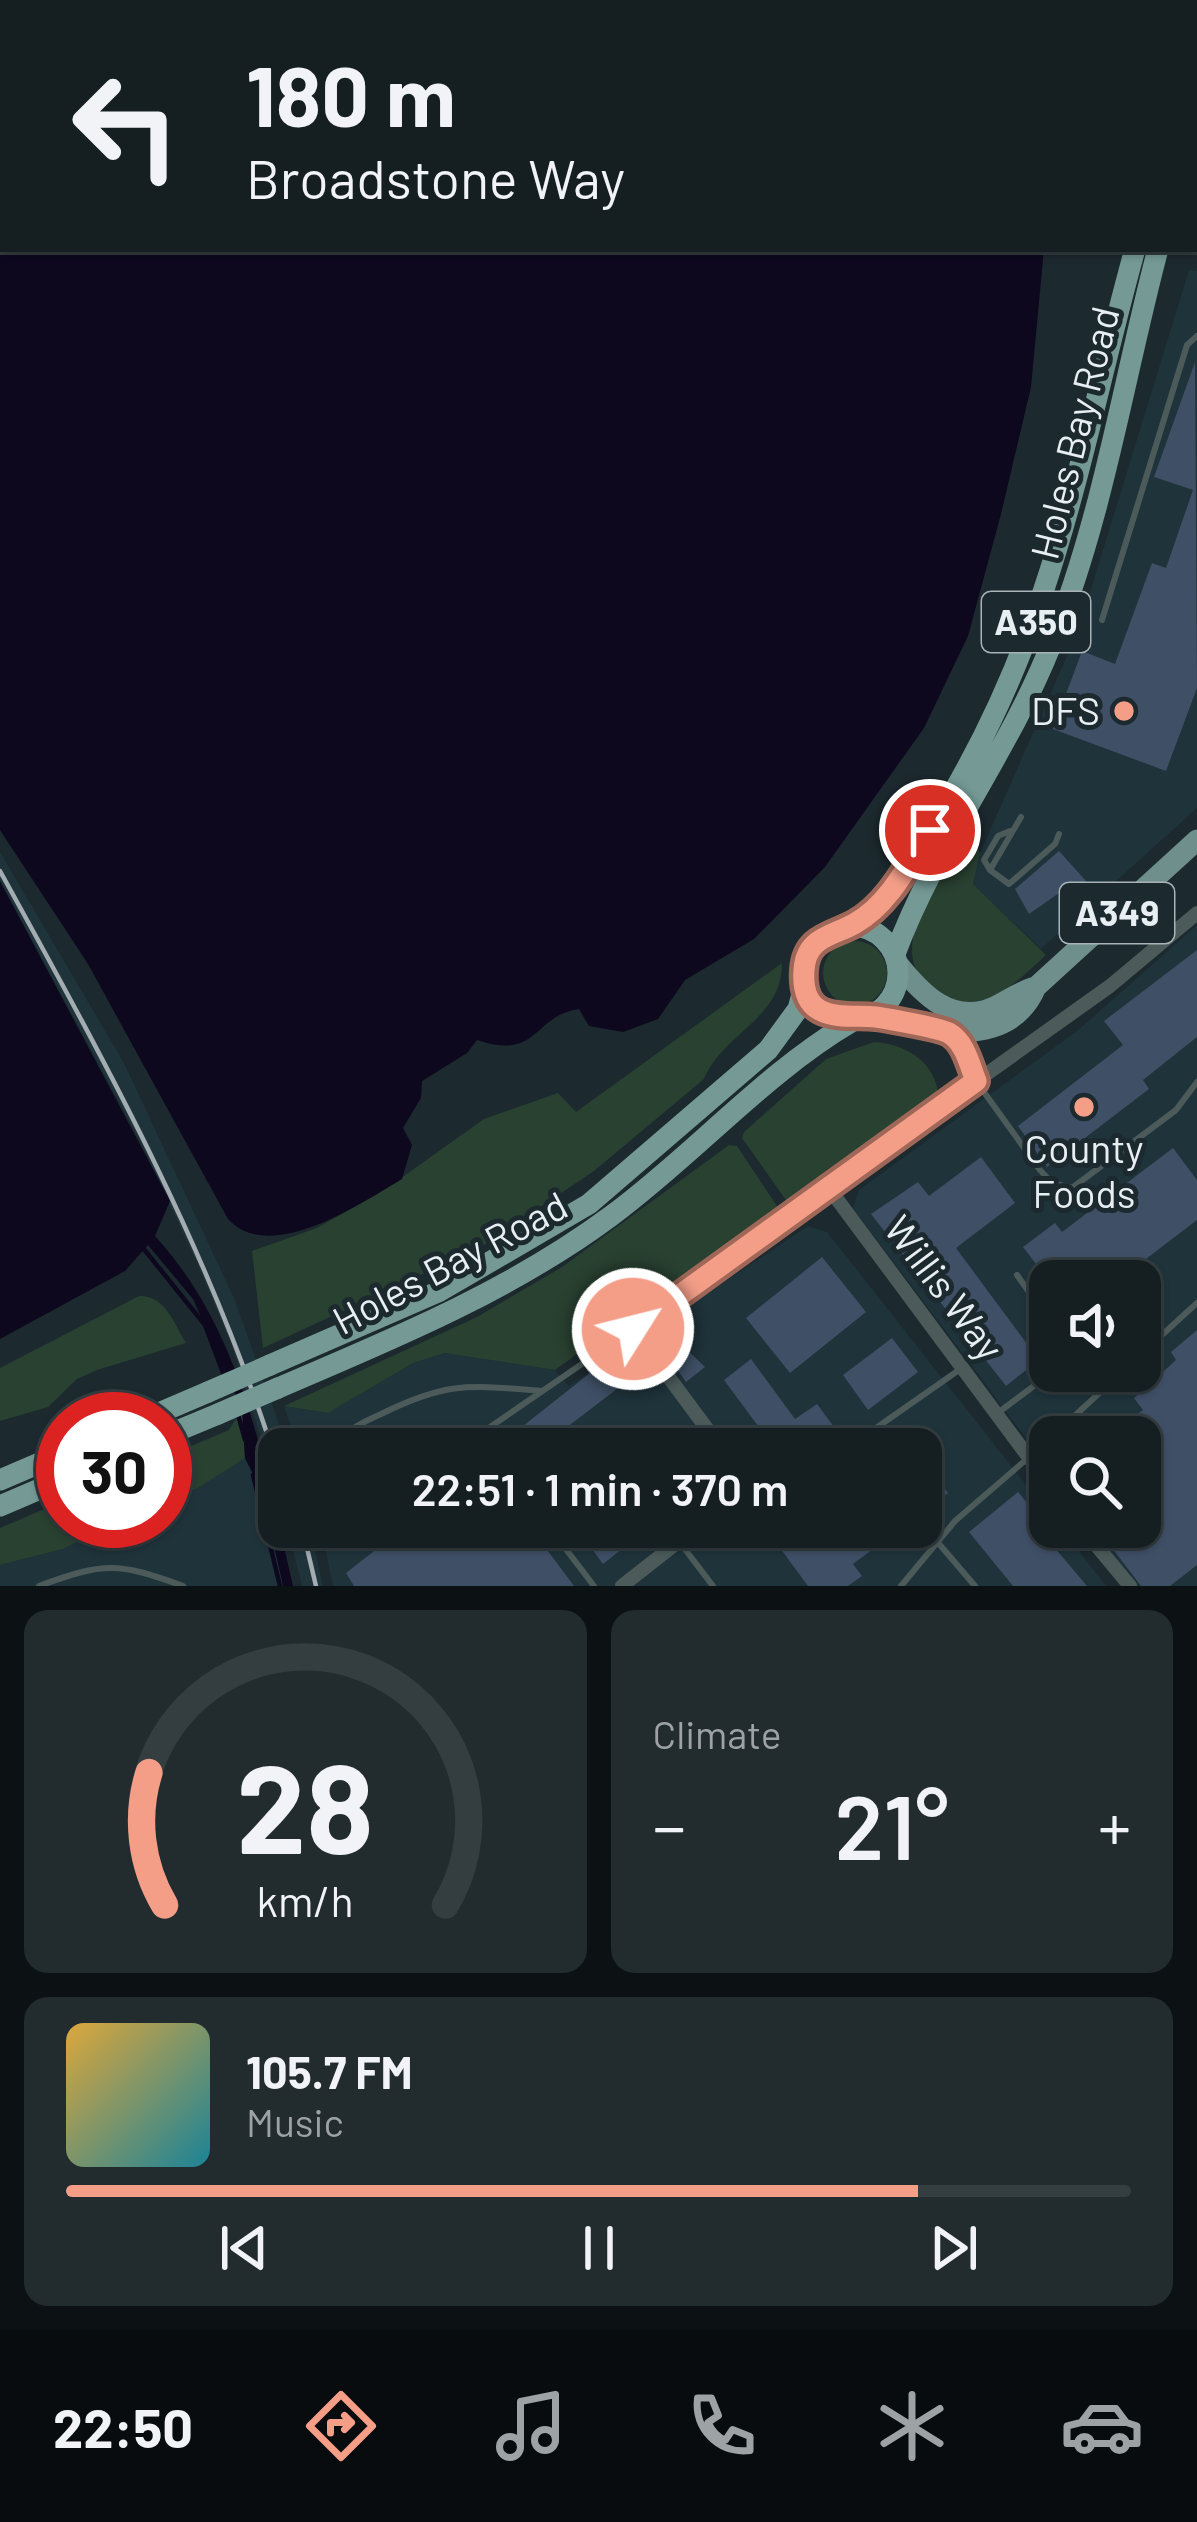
<!DOCTYPE html>
<meta charset="utf-8">
<style>
:root{--surface:#151f22;--page:#222c2f;--text:#f1f3f6;--muted:#9da2a5;--line:#343d40;--accent:#f49e88}
body{margin:0;font-family:Barlow,sans-serif;background:var(--page);color:var(--text);height:100vh;display:flex;flex-direction:column;font-size:45px;white-space:nowrap}
*{box-sizing:border-box;margin:0}
p{font-size:39px;color:var(--muted)}
.icon{flex:none;width:66px;height:66px;fill:none;stroke:currentColor;stroke-width:2;stroke-linecap:round;stroke-linejoin:round}
.map{position:relative;height:1586px;overflow:hidden}
.sheet{display:flex;flex-direction:column;gap:24px;padding:24px;background:#0c1113;flex:1}
.sheet>*{flex:none}
.banner{position:absolute;left:0px;top:0px;width:1197px;height:252px;box-shadow:0 3px 9px #0004,0 0 0 3px var(--line);background:#151f22;color:var(--text);overflow:hidden}
.tools{position:absolute;left:1029px;top:1260px;display:grid;gap:24px}
.tools a{display:grid;place-items:center;width:132px;height:132px;border-radius:24px;background:var(--surface);box-shadow:0 3px 9px #0004,0 0 0 3px var(--line);font-size:60px}
.speed{position:absolute;left:36px;top:1392px;display:flex;gap:24px;font-size:60px;font-weight:700;text-align:center}
.speed>*{display:grid;place-content:center;width:156px;height:156px;border-radius:50%;background:var(--surface);box-shadow:0 3px 9px #0004,0 0 0 3px var(--line);line-height:1}
.speed .limit{border:18px solid #d22;background:#fff;color:#111}
.pin{position:absolute;display:grid;place-items:center;width:102px;height:102px;color:#fff;margin:-51px;border:6px solid #fff;border-radius:50%;box-shadow:0 3px 12px #0007}
.me{position:absolute;width:132px;margin:-66px;rotate:54deg;stroke-linejoin:round;filter:drop-shadow(0 0 9px #0008)}
.turn{display:flex;align-items:center;gap:42px;height:252px;padding:0 48px;font-size:54px}
.turn .icon{width:156px;height:156px;stroke-width:2.5}
.turn b{display:block;font-size:84px;line-height:102px}
.big{font-size:90px;font-weight:600;line-height:1.1}
.sheet .card{flex:1;display:flex;flex-direction:column;justify-content:center;gap:18px;min-width:0;padding:0 42px;border-radius:24px;background:var(--page)}
.sheet .dial{align-items:center;gap:0}
.dial svg{height:312px;overflow:visible;fill:none;stroke:var(--line);stroke-width:7;stroke-linecap:round;text-anchor:middle}
.dial text{fill:var(--text);stroke:none}
.song{display:flex;align-items:center;gap:36px}
.cover{width:144px;height:144px;border-radius:18px;background:linear-gradient(135deg,hsl(40 70% 55%),hsl(190 70% 35%))}
.played{height:12px;border-radius:6px;background:linear-gradient(90deg,var(--accent) 80%,var(--line) 80%)}
.keys{display:flex;justify-content:space-around;direction:ltr}
.heat{display:flex;justify-content:space-between;align-items:center;font-size:66px;direction:ltr}
.sheet .tiles{flex:1;display:grid;gap:24px;grid-template-columns:1fr 1fr}
.card:last-child{grid-column:span 2}
.trip{position:absolute;left:258px;top:1428px;width:684px;height:120px;border-radius:24px;background:var(--surface);box-shadow:0 3px 9px #0004,0 0 0 3px var(--line);font-weight:600;line-height:120px;text-align:center}
.tab-bar{display:flex;height:192px;justify-content:space-around;align-items:center;background:#080c0e;color:var(--muted)}
.tab-bar .icon{width:84px;height:84px}
.tab-bar .active{color:var(--accent)}
.tab-bar b{font-size:54px;color:var(--text)}
.map>svg:first-child{display:block}
.built{fill:#1f333b;fill-rule:evenodd}
.green{fill:#294131}
.water{fill:#0d081e}
.lines{fill:none;stroke-linecap:round;stroke-linejoin:round}
.stream{stroke:#0d081e;stroke-width:4.5}
.building{fill:#3f4f66}
.service{stroke:#4c5b5a;stroke-width:6}
.minor{stroke:#4c5b5a;stroke-width:14}
.primary{stroke:#6e8f8c;stroke-width:21}
.trunk{stroke:#759a96;stroke-width:21}
.rail{stroke:#a3acb1;stroke-width:4.5}
.trunk-bridge{stroke:#759a96;stroke-width:21}
.route-casing{stroke:#9f6758;stroke-width:30}
.route{stroke:#f49e88;stroke-width:21}
.poi-dot{fill:#f49e88;stroke:#1c292e;stroke-width:4.5}
.labels{text-anchor:middle;stroke-width:10;stroke-linejoin:round;paint-order:stroke}
.shield{fill:#1c292e;stroke:#aab4b8;stroke-width:3}
.shield-label{font-size:36px;font-weight:bold;fill:#e7eff3}
.street-label{font-size:39px;fill:#e7eff3;stroke:#1c292e}
.poi-label{font-size:39px;fill:#e7eff3;stroke:#1c292e;text-anchor:end}
</style>
<div class="map">
<svg width="1197" height="1586" viewBox="0 0 1197 1586">
<rect width="100%" height="100%" fill="#1c292e"/>
<path class="built" d="M 1189,270 L 1197,271 L 1197,808 L 1041,949 L 973,884 L 980,853 L 1078,631 Z
M 0,852 L 124,1063 L 234,1298 L 288,1449 L 279,1449 L 279,1496 L 233,1349 L 201,1272 L 141,1143 L 0,881 Z
M 1197,925 L 1197,1586 L 1137,1586 L 1092,1527 L 1140,1527 L 1140,1437 L 1050,1437 L 1050,1470 L 853,1208 L 859,1190 L 1077,1031 ZM 1050,1281 L 1140,1281 L 1140,1371 L 1050,1371 Z
M 808,1226 L 827,1232 L 1050,1515 L 1050,1527 L 1060,1527 L 1106,1586 L 333,1586 L 321,1527 L 921,1527 L 921,1449 L 299,1449 L 284,1406 L 328,1413 L 413,1363 L 445,1353 L 555,1370 L 569,1386 Z
M 245,1458 L 262,1492 L 283,1586 L 0,1586 L 0,1565 L 63,1549 L 119,1521 L 165,1521 L 165,1501 L 198,1488 Z
M 287,1527 L 310,1527 L 323,1586 L 302,1586 Z"/>
<path class="green" d="M 967,830 L 980,853 L 973,884 L 1046,955 C 1012,986 979,1022 935,989 C 921,979 912,969 912,950 C 912,909 947,865 967,830 Z
M823 973a32 32 0 1 1 64 0a32 32 0 1 1-64 0Z
M 782,963 C 783,1018 723,1033 704,1079 L 594,1171 L 481,1247 L 263,1348 L 252,1251 L 317,1228 L 387,1188 L 484,1119 L 558,1093 L 576,1112 Z
M 874,1042 C 904,1044 932,1059 938,1091 L 929,1105 L 788,1203 L 742,1138 L 744,1132 L 826,1059 Z
M 729,1145 L 737,1146 L 779,1209 L 555,1370 L 445,1353 L 413,1363 L 328,1413 L 284,1406 L 477,1317 L 562,1267 Z
M 139,1296 C 165,1295 174,1323 186,1343 L 97,1370 L 77,1379 L 48,1407 L 0,1421 L 0,1368 Z
M 242,1409 L 245,1458 L 198,1488 L 165,1501 L 165,1457 L 229,1430 Z
M 63,1501 L 63,1521 L 119,1521 L 63,1549 L 0,1565 L 0,1528 Z"/>
<path class="water" d="M 0,0 L 102,3 L 3,3 L 3,249 L 1044,249 L 1031,387 L 1001,514 L 968,636 L 924,728 L 825,867 L 754,939 L 685,980 L 658,1019 L 623,1032 L 589,1026 L 579,1009 C 532,1016 539,1061 477,1040 L 467,1053 L 422,1081 L 421,1098 L 403,1128 L 412,1145 L 402,1179 C 360,1204 270,1265 228,1219 L 88,964 L 0,830 Z
M 126,0 L 1026,0 L 1027,3 L 125,3 Z
M 0,881 L 170,1201 L 155,1236 C 243,1332 264,1463 293,1586 L 283,1586 L 262,1492 L 245,1458 L 242,1409 L 193,1299 L 148,1245 L 125,1271 L 0,1339 Z"/>
<g class="lines">
<path class="stream" d="M 143,1248 L 205,1325 L 225,1378
M 237,1411 L 245,1440
M 253,1475 L 280,1586"/>
</g>
<path class="building" d="M 1195,362 L 1197,688 L 1166,771 L 1053,729 L 1082,651 L 1115,664 L 1152,563 L 1166,568 L 1193,490 L 1154,477 Z
M 1059,851 L 1086,881 L 1067,896 L 1062,891 L 1029,914 L 1015,889 Z
M 1197,950 L 1197,1037 L 1143,1080 L 1149,1089 L 1047,1167 L 1018,1126 L 1123,1045 L 1104,1021 Z
M 1173,1148 L 1197,1180 L 1197,1220 L 1117,1281 L 1049,1281 L 1023,1247 L 1055,1223 L 1062,1232 Z
M 981,1157 L 1015,1203 L 956,1248 L 1039,1360 L 1006,1386 L 871,1214 L 918,1182 L 929,1196 Z
M 822,1257 L 866,1312 L 790,1373 L 746,1318 Z
M 1197,1330 L 1197,1565 L 1170,1586 L 1141,1586 L 1096,1527 L 1140,1527 L 1140,1437 L 1107,1437 L 1143,1410 L 1134,1398 L 1176,1360 L 1171,1352 Z
M 892,1338 L 918,1372 L 868,1410 L 843,1375 Z
M 678,1341 L 705,1367 L 686,1382 L 664,1351 Z
M 751,1359 L 795,1419 L 817,1404 L 843,1439 L 829,1449 L 822,1442 L 811,1449 L 775,1449 L 724,1380 Z
M 604,1362 L 622,1385 L 549,1441 L 555,1449 L 518,1449 L 509,1437 Z
M 900,1427 L 916,1449 L 870,1449 Z
M 921,1456 L 948,1493 L 921,1513 Z
M 1018,1492 L 1055,1536 L 1049,1541 L 1087,1586 L 1013,1586 L 969,1532 Z
M 418,1527 L 530,1527 L 574,1586 L 354,1586 L 346,1573 L 402,1529 L 407,1535 Z
M 576,1527 L 650,1527 L 603,1564 Z
M 792,1527 L 902,1527 L 853,1564 L 862,1576 L 848,1586 L 808,1586 L 780,1548 L 798,1535 Z"/>
<g class="lines">
<path class="service" d="M 1102,620 L 1187,345 L 1197,336
M 1021,817 L 990,870 L 1009,884 L 1055,844 L 1059,834
M 990,870 L 984,860 L 998,836 L 1010,831
M 976,1081 L 1040,1170 L 1052,1183 L 1072,1188 L 1176,1110 L 1197,1082
M 1017,1275 L 1050,1322
M 1140,1355 L 1197,1303
M 999,1412 L 1054,1371
M 479,1434 L 490,1449
M 1052,1437 L 1123,1371
M 338,1449 C 344,1430 362,1423 379,1415 C 447,1381 468,1385 542,1391
M 458,1449 L 630,1331
M 846,1449 L 959,1370
M 549,1527 L 594,1586
M 681,1544 L 713,1586
M 940,1545 L 975,1586
M 39,1586 C 105,1562 117,1562 183,1586
M 901,1586 L 955,1521 L 1050,1439"/>
<path class="minor" d="M 948,1032 L 964,1050 L 976,1081
M 722,1449 L 633,1329 L 828,1187
M 1050,1486 L 828,1187 L 1110,986 L 1197,913
M 1081,1527 L 1130,1586
M 622,1586 L 697,1527"/>
<path class="primary" d="M 898,964 C 922,994 952,1026 994,1007 C 1010,1000 1019,991 1036,987
M 871,1016 C 926,1030 1008,1053 1036,987 L 1197,840"/>
<path class="trunk" d="M 1194,114 L 1197,108
M 1194,162 L 1197,157
M804 973a47 47 0 1 1 94 0a47 47 0 1 1-94 0Z
M 851,926 C 896,891 923,844 951,796 C 1059,612 1080,448 1135,249
M 895,954 C 935,846 1008,753 1051,645 C 1103,518 1123,381 1158,249
M 270,1365 L 440,1291 L 589,1204 L 768,1050 L 798,1009 L 805,983
M 278,1388 C 393,1339 510,1291 611,1216 C 695,1154 764,1073 853,1021
M 145,1419 L 208,1392
M 165,1436 L 218,1414
M 0,1480 L 63,1453
M 0,1506 L 63,1479"/>
<path class="rail" d="M 0,871 C 107,1065 214,1258 279,1471
M 302,1527 L 316,1586"/>
<path class="trunk-bridge" d="M 208,1392 L 270,1365
M 218,1414 L 278,1388"/>
</g>
<g class="lines">
<g class="route-casing">
<path id="route" d="M 633,1329 L 976,1081 C 970,1066 965,1042 949,1033 C 940,1028 889,1019 876,1017 C 847,1014 800,1026 804,970 C 806,937 832,936 854,924 C 889,905 910,862 930,830"/>
</g>
<use href="#route" class="route"/>
</g>
<g class="poi-dot">
<circle cx="1124" cy="711" r="12"/>
<circle cx="1084" cy="1107" r="12"/>
</g>
<g class="labels">
<g class="shield">
<rect x="982" y="592" width="108" height="60" rx="9"/>
<rect x="1060" y="883" width="114" height="60" rx="9"/>
</g>
<g class="shield-label">
<text x="1036" y="635">A350</text>
<text x="1117" y="926">A349</text>
</g>
<g class="street-label">
<text transform="translate(1075 433) rotate(-76)" y="14">Holes Bay Road</text>
<text transform="translate(450 1263) rotate(-28)" y="14">Holes Bay Road</text>
<text transform="translate(944 1288) rotate(53)" y="14">Willis Way</text>
</g>
<g class="poi-label">
<text x="1100" y="725">DFS</text>
<text x="1084" y="1163" text-anchor="middle">County<tspan x="1084" dy="45">Foods</tspan></text>
</g>
</g>
</svg>
<div class="tools">
<a><svg class="icon" aria-label="sound" viewBox="0 0 24 24"><path d="M4 9h4l5-4v14l-5-4H4zM17 9q2 3 0 6"/></svg></a>
<a><svg class="icon" aria-label="search" viewBox="0 0 24 24"><circle cx="10" cy="10" r="6"/><path d="M15 15l6 6"/></svg></a>
</div>
<div class="speed"><div class="limit">30</div></div>
<div class="pin" style="left:930px;top:830px;background:#d93025"><svg class="icon" aria-label="arrive" viewBox="0 0 24 24"><path d="M6 21V4h12l-3 4 3 4H6"/></svg></div>
<svg class="me" style="left:633px;top:1329px" viewBox="-20 -20 40 40"><circle r="17" fill="#f49e88" stroke="#fff" stroke-width="3"/><path d="M0-11L8 9 0 5-8 9z" fill="#fff"/></svg>
<div class="trip">22:51 · 1 min · 370 m</div>
<div class="banner">
<div class="turn"><svg class="icon" aria-label="left" viewBox="0 0 24 24"><path d="M17 20v-9H6M10 6l-5 5 5 5"/></svg><div><b>180 m</b>Broadstone Way</div></div>
</div>
</div>
<section class="sheet">
<div class="tiles">
<div class="card dial"><svg viewBox="0 0 100 80">
<path d="M14 69A42 42 0 1 1 86 69"/>
<path d="M14 69A42 42 0 0 1 10 35" stroke="#f49e88"/>
<text x="50" y="56" font-size="32" font-weight="700">28</text>
<text x="50" y="72" font-size="11">km/h</text>
</svg></div>
<div class="card"><p>Climate</p>
<div class="heat"><a>−</a><b class="big">21°</b><a>+</a></div>
</div>
<div class="card">
<div class="song"><i class="cover"></i><div><b>105.7 FM</b><p>Music</p></div></div>
<div class="played"></div>
<div class="keys"><svg class="icon" aria-label="previous" viewBox="0 0 24 24"><path d="M18 5L8 12l10 7zM5 5v14"/></svg><svg class="icon" aria-label="pause" viewBox="0 0 24 24"><path d="M8 5v14M16 5v14"/></svg><svg class="icon" aria-label="next" viewBox="0 0 24 24"><path d="M6 5l10 7-10 7zM19 5v14"/></svg></div>
</div>
</div>
</section>
<nav class="tab-bar">
<b>22:50</b>
<svg class="icon active" aria-label="directions" viewBox="0 0 24 24"><path d="M12 3l9 9-9 9-9-9zM9 14v-3h6M13 9l2 2-2 2"/></svg>
<svg class="icon" aria-label="music" viewBox="0 0 24 24"><path d="M9 18V5l10-2v13"/><circle cx="6" cy="18" r="3"/><circle cx="16" cy="16" r="3"/></svg>
<svg class="icon" aria-label="phone" viewBox="0 0 24 24"><path d="M5 4h4l2 5-3 2q2 4 5 5l2-3 5 2v4C11 20 4 13 5 4z"/></svg>
<svg class="icon" aria-label="climate" viewBox="0 0 24 24"><path d="M12 3v18M4 7l16 10M4 17L20 7"/></svg>
<svg class="icon" aria-label="car" viewBox="0 0 24 24"><path d="M5 17H2v-5l4-1 3-4h7l3 4 3 1v5h-3M9 17h6M6 11h13"/><circle cx="7" cy="17" r="2"/><circle cx="17" cy="17" r="2"/></svg>
</nav>
